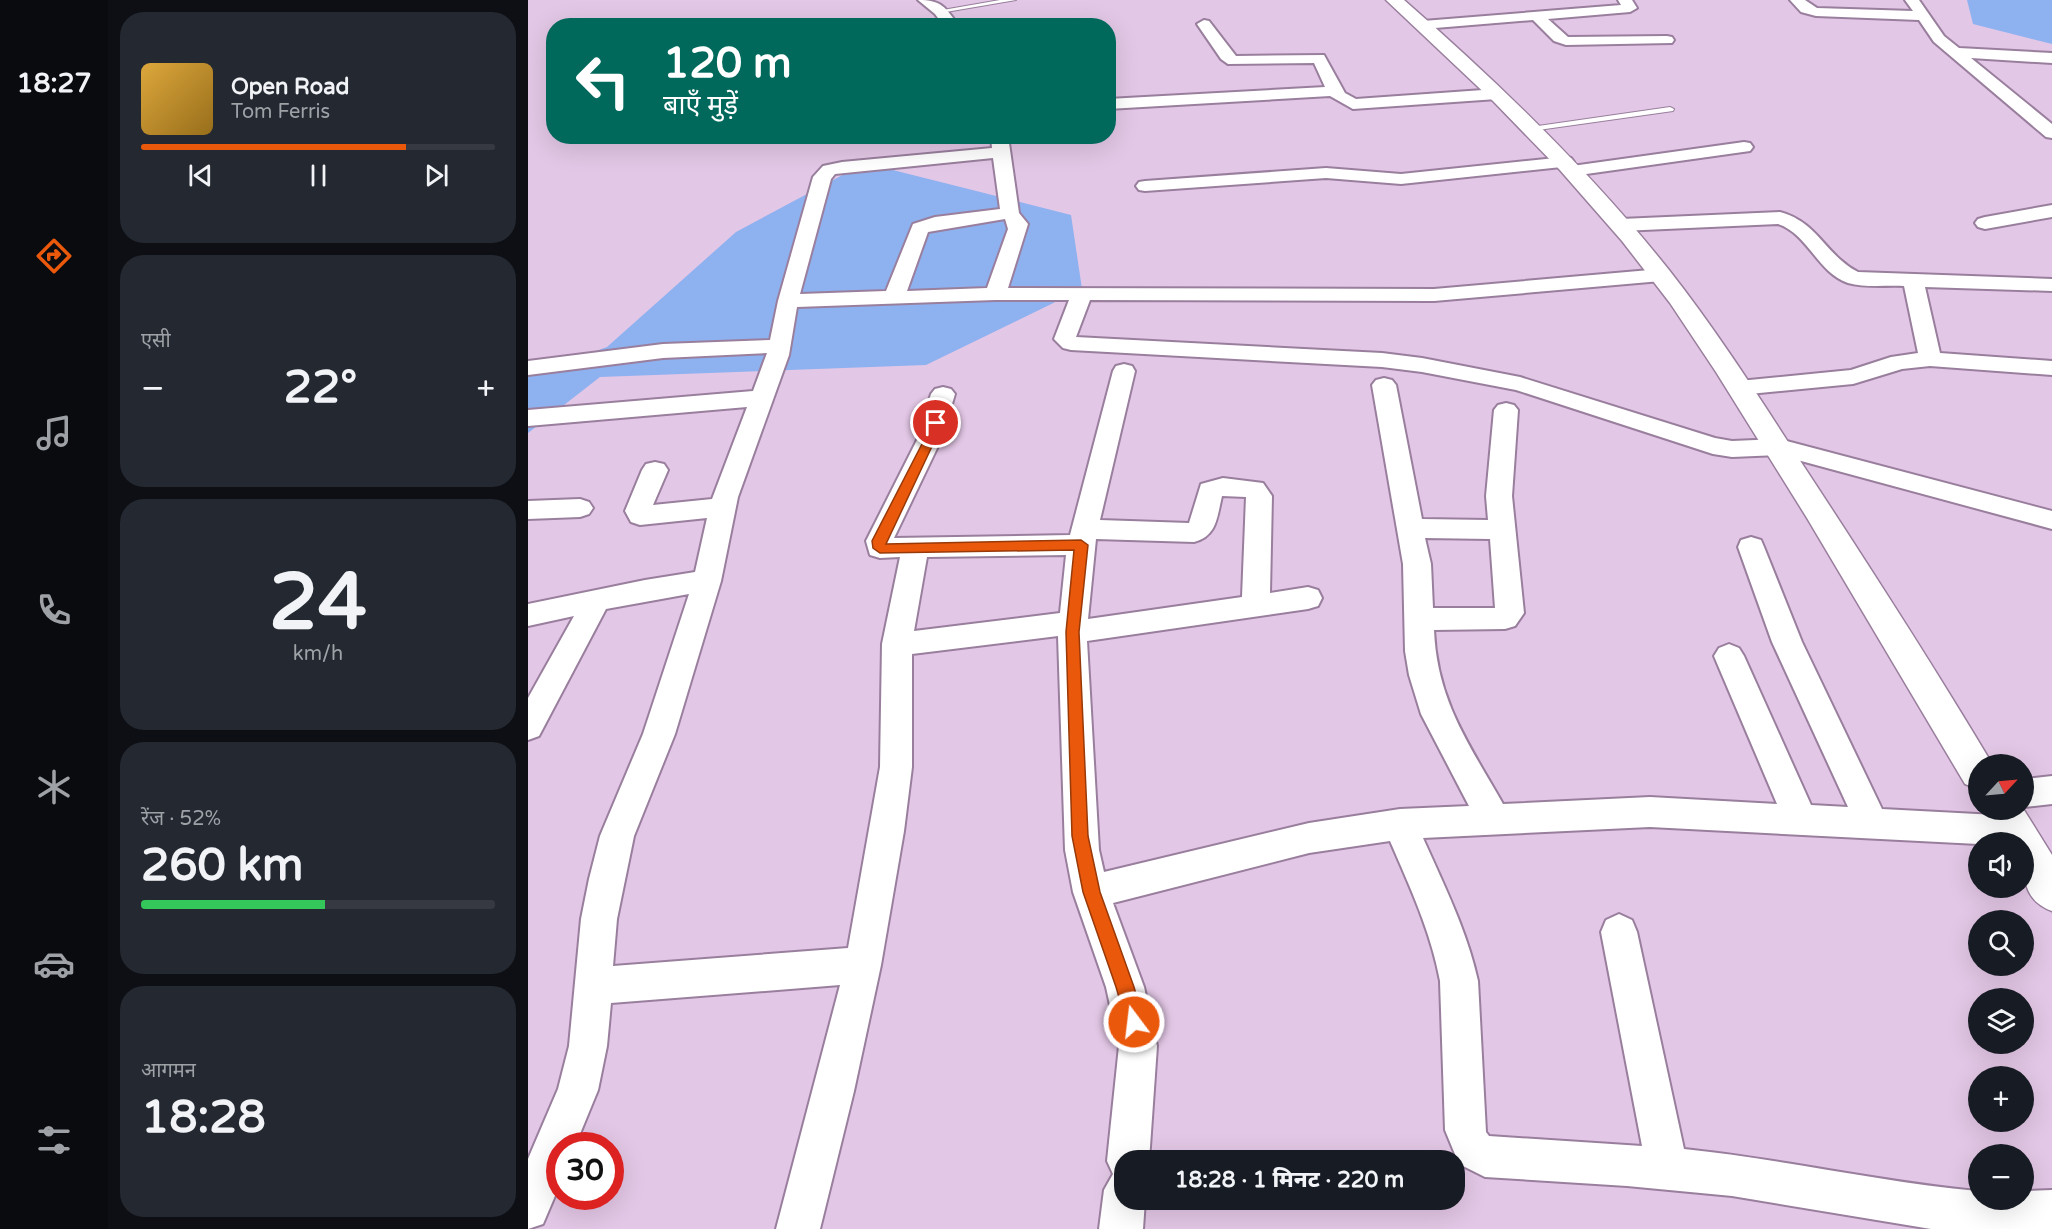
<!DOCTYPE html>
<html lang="hi">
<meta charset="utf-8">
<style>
:root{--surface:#171b24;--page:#242831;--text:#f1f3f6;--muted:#9ea1a6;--line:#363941;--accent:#ea580c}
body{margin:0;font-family:"Varela Round","Noto Sans Devanagari",sans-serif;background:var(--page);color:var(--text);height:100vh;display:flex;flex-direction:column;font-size:22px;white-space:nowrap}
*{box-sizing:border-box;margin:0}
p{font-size:20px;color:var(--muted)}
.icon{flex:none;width:33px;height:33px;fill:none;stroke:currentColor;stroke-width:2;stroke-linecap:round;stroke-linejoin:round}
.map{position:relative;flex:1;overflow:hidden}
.sheet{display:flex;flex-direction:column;gap:12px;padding:12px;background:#0d0f14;width:420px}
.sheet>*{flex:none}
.guide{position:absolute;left:18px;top:18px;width:570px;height:126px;border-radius:24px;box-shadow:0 6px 24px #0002;background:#00695c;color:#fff;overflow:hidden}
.needle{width:39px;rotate:64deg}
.controls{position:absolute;left:1440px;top:754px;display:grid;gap:12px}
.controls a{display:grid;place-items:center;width:66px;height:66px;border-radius:50%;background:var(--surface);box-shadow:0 6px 24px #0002;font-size:30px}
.speed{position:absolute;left:18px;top:1132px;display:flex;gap:12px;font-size:30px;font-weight:700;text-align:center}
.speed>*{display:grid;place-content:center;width:78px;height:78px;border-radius:50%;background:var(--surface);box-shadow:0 6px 24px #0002;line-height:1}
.speed .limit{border:9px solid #d22;background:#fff;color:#111}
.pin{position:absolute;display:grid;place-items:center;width:51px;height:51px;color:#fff;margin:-26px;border:3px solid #fff;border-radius:50%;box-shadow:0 2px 6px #0007}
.me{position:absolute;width:66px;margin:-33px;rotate:345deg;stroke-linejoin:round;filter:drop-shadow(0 0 4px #0008)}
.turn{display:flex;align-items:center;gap:21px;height:126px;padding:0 18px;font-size:27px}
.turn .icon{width:78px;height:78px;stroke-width:2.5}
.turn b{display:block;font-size:42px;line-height:51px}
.big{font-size:45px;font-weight:800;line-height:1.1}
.sheet .tile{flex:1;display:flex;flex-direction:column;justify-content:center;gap:9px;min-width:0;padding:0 21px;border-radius:24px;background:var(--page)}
.sheet .dial{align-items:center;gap:0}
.dial b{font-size:78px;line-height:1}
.song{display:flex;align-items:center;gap:18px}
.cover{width:72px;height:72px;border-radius:9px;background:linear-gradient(135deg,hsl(40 70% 55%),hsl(40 70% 35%))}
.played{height:6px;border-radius:3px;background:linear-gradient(90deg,var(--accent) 75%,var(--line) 75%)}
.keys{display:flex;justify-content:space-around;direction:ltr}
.heat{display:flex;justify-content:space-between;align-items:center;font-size:33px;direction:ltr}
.charge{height:9px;border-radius:4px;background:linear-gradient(90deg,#34c759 52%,var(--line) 0)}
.trip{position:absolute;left:586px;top:1150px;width:351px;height:60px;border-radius:24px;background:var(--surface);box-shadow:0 6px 24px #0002;font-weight:800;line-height:60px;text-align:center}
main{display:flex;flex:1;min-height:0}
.tabs{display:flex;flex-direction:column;width:108px;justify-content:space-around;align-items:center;background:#090b0e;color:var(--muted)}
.tabs .icon{width:42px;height:42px}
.tabs .selected{color:var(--accent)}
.tabs b{font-size:27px;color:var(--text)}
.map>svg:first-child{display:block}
.water{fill:#8eb1f0}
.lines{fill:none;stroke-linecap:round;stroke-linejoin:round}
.service-casing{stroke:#997f9d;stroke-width:2}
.minor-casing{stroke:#997f9d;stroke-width:4}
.primary-casing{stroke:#997f9d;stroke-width:3}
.service{fill:#fff;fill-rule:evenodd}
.minor{fill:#fff;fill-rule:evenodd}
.primary{fill:#fff;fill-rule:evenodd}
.route{fill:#ea580c;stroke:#983908;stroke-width:1.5}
</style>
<main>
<nav class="tabs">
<b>18:27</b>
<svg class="icon selected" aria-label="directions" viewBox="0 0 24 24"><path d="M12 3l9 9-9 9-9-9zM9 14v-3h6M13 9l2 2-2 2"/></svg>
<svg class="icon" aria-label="music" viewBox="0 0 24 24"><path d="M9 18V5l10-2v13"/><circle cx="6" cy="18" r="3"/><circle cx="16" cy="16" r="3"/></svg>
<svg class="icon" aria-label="phone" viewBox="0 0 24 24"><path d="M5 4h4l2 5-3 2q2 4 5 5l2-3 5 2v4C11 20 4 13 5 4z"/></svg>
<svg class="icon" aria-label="climate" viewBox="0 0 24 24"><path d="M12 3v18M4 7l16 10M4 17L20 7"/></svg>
<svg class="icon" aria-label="car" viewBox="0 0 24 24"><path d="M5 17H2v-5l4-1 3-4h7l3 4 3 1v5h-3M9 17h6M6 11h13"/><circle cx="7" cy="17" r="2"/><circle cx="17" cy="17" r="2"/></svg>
<svg class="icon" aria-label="filters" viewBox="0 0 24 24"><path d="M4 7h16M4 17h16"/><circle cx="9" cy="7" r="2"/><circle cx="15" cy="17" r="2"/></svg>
</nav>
<section class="sheet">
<div class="tile">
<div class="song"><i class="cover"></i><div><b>Open Road</b><p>Tom Ferris</p></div></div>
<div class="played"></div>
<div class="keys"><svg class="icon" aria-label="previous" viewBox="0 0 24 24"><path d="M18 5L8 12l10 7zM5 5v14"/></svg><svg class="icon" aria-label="pause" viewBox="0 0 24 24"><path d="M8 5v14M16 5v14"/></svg><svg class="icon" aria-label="next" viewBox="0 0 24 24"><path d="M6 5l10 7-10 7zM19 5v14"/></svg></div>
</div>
<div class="tile"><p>एसी</p>
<div class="heat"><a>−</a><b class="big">22°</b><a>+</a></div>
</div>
<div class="tile dial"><b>24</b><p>km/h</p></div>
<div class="tile"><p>रेंज · 52%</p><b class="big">260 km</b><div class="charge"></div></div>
<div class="tile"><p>आगमन</p><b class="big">18:28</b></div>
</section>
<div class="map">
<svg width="1524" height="1229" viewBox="0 0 1524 1229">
<rect width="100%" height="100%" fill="#e3c7e6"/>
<path class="water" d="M 1439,0 L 1524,0 L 1524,44 L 1445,24 Z
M 337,163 L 543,215 L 554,289 L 398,365 L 72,377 L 0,433 L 0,376 L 79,347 L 208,232 Z"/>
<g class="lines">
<g class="service-casing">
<path id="service" d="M 472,0 L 488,0 L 412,13 L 409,11 Z
M 1142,107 L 1146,109 L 1145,111 L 1003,131 L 999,129 L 1003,127 Z"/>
</g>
<g class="minor-casing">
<path id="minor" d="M 390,0 C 414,0 417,7 431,26 L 416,26 L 407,14 Z
M 1090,0 L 1104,0 L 1109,8 L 1102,12 L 1020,19 L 1040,37 L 1139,36 L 1144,37 L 1146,40 L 1144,43 L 1038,45 L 1026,41 L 1005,20 L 895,29 L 888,25 L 895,21 L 1093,5 Z
M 1262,0 L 1277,0 L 1289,8 L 1385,11 L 1377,0 L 1391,0 L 1416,36 L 1431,48 L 1524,53 L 1524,63 L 1443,58 L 1524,124 L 1524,138 L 1518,137 L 1406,42 L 1391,20 L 1288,16 L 1273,12 Z
M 676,20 L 681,21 L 708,56 L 796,55 L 817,93 L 828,99 L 969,89 L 977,94 L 969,99 L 825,109 L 802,96 L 580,109 L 580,99 L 797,87 L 786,63 L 700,64 L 693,59 L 669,24 Z
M 463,136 L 480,136 L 491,213 L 500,224 L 480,288 L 906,289 L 1133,269 L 1140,271 L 1143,275 L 1140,279 L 1133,281 L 906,301 L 562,300 L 548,337 L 854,353 L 894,358 L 992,377 L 1187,438 L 1204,441 L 1251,439 L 1524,511 L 1524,529 L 1251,455 L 1204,457 L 1185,454 L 988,390 L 894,372 L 854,367 L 543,350 L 535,348 L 526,339 L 541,300 L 467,300 L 269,307 L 261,355 L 210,497 L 193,581 L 147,734 L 106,836 L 89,919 L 85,966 L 320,948 L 352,767 L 354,644 L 372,557 L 352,558 L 342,555 L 338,541 L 389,440 L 403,394 L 407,389 L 415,387 L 423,389 L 427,394 L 413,440 L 366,538 L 542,535 L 585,371 L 588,366 L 596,364 L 604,366 L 607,371 L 572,520 L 661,523 L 673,484 L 695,478 L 735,483 L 744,496 L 742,593 L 780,587 L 790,590 L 794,598 L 790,606 L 780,609 L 559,641 L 571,850 L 576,872 L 781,823 L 872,809 L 941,806 L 893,714 L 881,675 L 877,651 L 875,564 L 844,385 L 848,380 L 856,378 L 864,380 L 868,385 L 894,519 L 960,520 L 958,496 L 966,410 L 970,405 L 978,403 L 986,405 L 990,410 L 984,496 L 996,613 L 987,626 L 977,629 L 906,630 C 909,701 941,744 975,804 L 1122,797 L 1249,804 L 1186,656 L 1191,648 L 1201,644 L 1211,648 L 1216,656 L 1283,805 L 1320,807 L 1244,642 L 1210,547 L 1213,540 L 1223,537 L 1233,540 L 1236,547 L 1274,642 L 1354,809 L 1487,816 L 1499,820 L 1504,831 L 1499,842 L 1496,843 L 1450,844 L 1122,827 L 895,838 C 916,885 939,931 950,981 L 958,1132 L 961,1136 L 1114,1146 L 1073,932 L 1078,920 L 1091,914 L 1104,920 L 1109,932 L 1156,1149 C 1255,1159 1352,1182 1450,1191 L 1450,1200 L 1496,1200 L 1496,1191 L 1524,1190 L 1524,1229 L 1403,1229 L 1204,1196 L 1099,1186 L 957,1177 L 931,1164 L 917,1130 L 912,981 C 903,932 882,887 862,841 L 781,853 L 585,903 L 616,987 L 629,1046 L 621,1161 L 597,1161 L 597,1200 L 617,1200 L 615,1229 L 571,1229 L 576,1190 L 585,1174 L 579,1161 L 591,1046 L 578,987 L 545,892 L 537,850 L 530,636 L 384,654 L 384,767 L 376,831 L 353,965 L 326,1091 L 292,1229 L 248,1229 L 312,985 L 83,1003 L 79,1046 L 70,1090 L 47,1146 L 32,1146 L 32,1184 L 15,1224 L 0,1229 L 0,1159 L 30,1089 L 41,1046 L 53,919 L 61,879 L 72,836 L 115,734 L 161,594 L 78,609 L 11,736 L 0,740 L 0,698 L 46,616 L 0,626 L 0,604 L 117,580 L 167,572 L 179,518 L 112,525 L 103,522 L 97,511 L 114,470 L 118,464 L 127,462 L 136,464 L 140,470 L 125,505 L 184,499 L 219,407 L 0,426 L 0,410 L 225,391 L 239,353 L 135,358 L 0,375 L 0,361 L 135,344 L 242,340 L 250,301 L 285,177 L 295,166 L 314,162 L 464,148 ZM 465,158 L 472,209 L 407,217 L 385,224 L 358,291 L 272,294 L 303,179 L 307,174 ZM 477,219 L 480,229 L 459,288 L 379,291 L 400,232 ZM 694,496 L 718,497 L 714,597 L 560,619 L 568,539 L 666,542 C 689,536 689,517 694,496 ZM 897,538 L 962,539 L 967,608 L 905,608 L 903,564 ZM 538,555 L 532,613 L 386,631 L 399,557 Z
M 1216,142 L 1222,143 L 1225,147 L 1222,151 L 1044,176 L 1038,175 L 1035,171 L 1038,167 L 1044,166 Z
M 1037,157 L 1043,158 L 1046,162 L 1043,166 L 873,184 L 798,178 L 617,191 L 611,190 L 608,186 L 611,182 L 617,181 L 798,168 L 873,174 Z
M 1524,205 L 1524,217 L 1457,229 L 1450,227 L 1447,223 L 1450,219 L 1457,217 Z
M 1252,212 C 1290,222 1298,256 1330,272 L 1524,279 L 1524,291 L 1397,287 L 1412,353 L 1524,361 L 1524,375 L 1402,366 L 1374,369 L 1325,384 L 1211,395 L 1203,393 L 1199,388 L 1203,383 L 1211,381 L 1323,370 L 1363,357 L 1390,353 L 1376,286 C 1359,285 1337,288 1320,283 C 1290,273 1280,234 1250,224 L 1093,231 L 1086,229 L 1083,225 L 1086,221 L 1093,219 Z
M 52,499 L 61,502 L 65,508 L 61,514 L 52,517 L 0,519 L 0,501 Z
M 1524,776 L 1524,804 L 1496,807 L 1496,779 Z"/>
</g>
<g class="primary-casing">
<path id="primary" d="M 858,0 L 876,0 C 971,83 1062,171 1141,270 C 1189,331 1231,397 1273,462 C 1338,561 1402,660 1463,762 L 1465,765 L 1450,765 L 1450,789 L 1437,784 L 1279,518 L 1188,372 L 1142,303 L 1094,241 L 1031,169 L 965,101 Z
M 1455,810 L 1496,810 L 1524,855 L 1524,911 C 1492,899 1496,873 1496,843 L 1473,843 Z"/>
</g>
<use href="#service" class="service"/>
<use href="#minor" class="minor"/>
<use href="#primary" class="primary"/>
</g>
<path class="route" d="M 408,419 L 413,423 L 407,440 L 358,544 L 553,540 L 560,545 L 551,632 L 560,836 L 572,892 L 606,987 L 616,1022 L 613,1028 L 606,1031 L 600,1028 L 588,987 L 555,892 L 544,836 L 538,632 L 546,550 L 352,553 L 345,548 L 344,541 L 396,440 L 402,423 Z"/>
</svg>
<div class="controls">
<a><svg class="needle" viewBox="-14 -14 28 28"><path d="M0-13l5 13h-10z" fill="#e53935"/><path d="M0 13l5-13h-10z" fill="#9ea1a6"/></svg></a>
<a><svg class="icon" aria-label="sound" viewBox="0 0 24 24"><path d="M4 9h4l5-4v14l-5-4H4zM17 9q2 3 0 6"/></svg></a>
<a><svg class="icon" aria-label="search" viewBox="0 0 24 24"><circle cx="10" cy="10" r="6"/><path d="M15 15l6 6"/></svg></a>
<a><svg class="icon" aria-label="layers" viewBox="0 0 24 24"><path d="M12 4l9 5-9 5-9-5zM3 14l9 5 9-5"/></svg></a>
<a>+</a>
<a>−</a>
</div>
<div class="speed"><div class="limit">30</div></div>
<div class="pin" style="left:408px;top:423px;background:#d93025"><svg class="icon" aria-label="arrive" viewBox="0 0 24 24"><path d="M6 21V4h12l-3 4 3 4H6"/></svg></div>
<svg class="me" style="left:606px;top:1022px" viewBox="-20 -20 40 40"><circle r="17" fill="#ea580c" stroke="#fff" stroke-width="3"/><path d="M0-11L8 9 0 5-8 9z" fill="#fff"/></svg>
<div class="trip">18:28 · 1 मिनट · 220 m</div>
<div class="guide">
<div class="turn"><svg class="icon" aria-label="left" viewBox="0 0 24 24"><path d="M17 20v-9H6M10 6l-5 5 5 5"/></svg><div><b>120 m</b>बाएँ मुड़ें</div></div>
</div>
</div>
</main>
